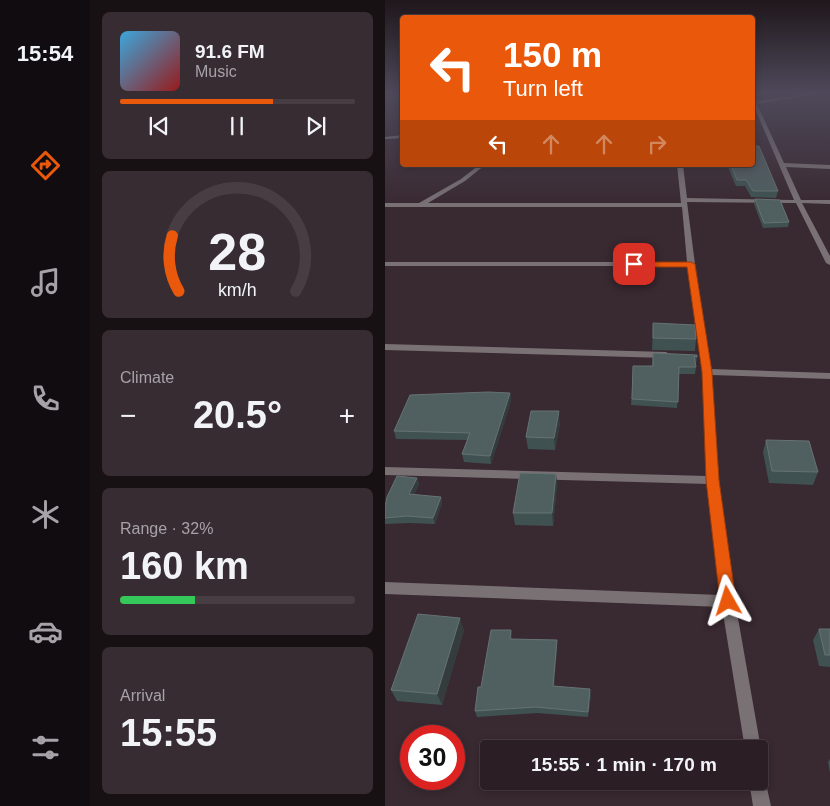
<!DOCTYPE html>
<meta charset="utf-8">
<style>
:root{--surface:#2b1f25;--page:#372c32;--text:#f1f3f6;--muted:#a6a2a7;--line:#473d42;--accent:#ea580c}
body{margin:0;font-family:Arial,sans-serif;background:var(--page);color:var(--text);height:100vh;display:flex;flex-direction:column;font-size:19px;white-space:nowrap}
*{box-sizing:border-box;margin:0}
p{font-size:16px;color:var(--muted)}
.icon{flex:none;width:28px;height:28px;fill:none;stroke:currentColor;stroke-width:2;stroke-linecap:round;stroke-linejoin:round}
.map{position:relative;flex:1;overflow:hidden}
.panel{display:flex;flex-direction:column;gap:12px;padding:12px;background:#181114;width:295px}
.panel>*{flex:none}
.hud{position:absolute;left:15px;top:15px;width:355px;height:152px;border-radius:5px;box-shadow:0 2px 8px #0003,0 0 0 1px var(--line);background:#ea580c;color:#fff;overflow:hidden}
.speed{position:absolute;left:15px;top:725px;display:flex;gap:10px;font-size:25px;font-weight:700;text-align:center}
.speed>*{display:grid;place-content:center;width:65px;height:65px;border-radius:50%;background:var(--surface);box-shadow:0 2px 8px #0003,0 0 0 1px var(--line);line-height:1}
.speed .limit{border:8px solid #d22;background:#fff;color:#111}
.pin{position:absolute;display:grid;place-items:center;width:42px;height:42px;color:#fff;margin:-21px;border-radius:10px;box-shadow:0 2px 8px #0006}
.me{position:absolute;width:55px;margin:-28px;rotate:354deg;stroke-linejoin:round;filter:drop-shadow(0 0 4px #0008)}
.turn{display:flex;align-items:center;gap:18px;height:105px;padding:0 20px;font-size:22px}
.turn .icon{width:65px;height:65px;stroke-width:2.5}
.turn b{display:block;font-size:35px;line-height:42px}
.lanes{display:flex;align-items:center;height:48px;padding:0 20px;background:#0003;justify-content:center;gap:25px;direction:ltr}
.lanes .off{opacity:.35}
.big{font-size:38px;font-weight:700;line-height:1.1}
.panel .card{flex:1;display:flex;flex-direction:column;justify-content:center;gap:8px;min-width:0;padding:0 18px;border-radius:8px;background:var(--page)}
.panel .dial{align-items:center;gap:0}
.dial svg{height:130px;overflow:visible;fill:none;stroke:var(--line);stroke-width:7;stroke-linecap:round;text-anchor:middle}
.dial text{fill:var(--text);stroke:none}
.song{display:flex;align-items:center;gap:15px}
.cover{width:60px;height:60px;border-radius:8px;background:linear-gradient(135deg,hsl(200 70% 55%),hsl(0 70% 35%))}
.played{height:5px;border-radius:2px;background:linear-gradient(90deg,var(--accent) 65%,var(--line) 65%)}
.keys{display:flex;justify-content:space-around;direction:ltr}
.heat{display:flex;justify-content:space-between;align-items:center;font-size:28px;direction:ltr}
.charge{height:8px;border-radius:4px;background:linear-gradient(90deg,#34c759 32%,var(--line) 0)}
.trip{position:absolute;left:95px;top:740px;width:288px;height:50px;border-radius:5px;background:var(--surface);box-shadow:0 2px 8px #0003,0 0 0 1px var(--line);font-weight:700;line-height:50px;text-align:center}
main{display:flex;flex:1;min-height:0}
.tab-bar{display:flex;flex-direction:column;width:90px;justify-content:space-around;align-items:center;background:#110c0f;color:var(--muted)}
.tab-bar .icon{width:35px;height:35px}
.tab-bar .selected{color:var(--accent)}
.tab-bar b{font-size:22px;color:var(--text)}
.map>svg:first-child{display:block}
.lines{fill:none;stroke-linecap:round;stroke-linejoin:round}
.street{fill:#797174;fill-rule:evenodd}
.wall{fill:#3f5251}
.shaded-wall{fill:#353c3e}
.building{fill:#506060;stroke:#667273}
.route{fill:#ea580c;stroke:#983908}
</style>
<main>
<nav class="tab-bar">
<b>15:54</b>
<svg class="icon selected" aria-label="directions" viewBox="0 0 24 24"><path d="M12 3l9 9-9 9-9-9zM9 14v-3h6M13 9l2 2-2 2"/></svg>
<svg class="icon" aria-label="music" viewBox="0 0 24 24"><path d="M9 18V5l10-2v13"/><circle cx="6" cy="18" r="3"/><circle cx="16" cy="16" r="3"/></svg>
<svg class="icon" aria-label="phone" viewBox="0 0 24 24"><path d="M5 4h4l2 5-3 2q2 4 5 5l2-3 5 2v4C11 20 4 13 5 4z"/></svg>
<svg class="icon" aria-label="climate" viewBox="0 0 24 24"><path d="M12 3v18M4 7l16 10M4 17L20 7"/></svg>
<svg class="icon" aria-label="car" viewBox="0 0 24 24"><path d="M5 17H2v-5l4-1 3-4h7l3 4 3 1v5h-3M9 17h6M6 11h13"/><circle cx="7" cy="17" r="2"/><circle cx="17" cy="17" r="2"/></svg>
<svg class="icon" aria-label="filters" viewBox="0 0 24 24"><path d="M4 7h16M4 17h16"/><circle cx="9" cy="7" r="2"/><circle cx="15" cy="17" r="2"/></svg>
</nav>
<section class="panel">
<div class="card">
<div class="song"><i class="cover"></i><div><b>91.6 FM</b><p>Music</p></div></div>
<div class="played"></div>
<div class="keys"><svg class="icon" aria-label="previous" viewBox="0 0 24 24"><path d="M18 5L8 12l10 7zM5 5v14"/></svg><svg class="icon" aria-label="pause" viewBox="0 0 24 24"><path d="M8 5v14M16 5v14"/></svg><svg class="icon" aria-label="next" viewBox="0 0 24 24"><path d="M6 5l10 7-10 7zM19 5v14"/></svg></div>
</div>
<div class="card dial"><svg viewBox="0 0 100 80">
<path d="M14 69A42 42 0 1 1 86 69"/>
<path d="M14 69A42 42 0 0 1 10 35" stroke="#ea580c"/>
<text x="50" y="56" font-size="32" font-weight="700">28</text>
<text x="50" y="72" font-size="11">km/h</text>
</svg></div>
<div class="card"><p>Climate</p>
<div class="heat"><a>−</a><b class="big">20.5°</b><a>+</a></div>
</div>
<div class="card"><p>Range · 32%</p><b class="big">160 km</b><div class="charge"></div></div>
<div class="card"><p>Arrival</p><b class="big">15:55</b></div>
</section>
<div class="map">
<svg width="445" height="806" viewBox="0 0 445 806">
<rect width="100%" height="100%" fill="#392931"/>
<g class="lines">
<path class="street" d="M 429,93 L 437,93 L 372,104 L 399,163 L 445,165 L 445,169 L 401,167 L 416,200 L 445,200 L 445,204 L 417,203 L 445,256 L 445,265 L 441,263 L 411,203 L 302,202 L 310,264 L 326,369 L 445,373 L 445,379 L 327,375 L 334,480 L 350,601 L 376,749 L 374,755 L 374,749 L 360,749 L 337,607 L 0,594 L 0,582 L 335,595 L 323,484 L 0,475 L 0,467 L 322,476 L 317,372 L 303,266 L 0,266 L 0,262 L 302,262 L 297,207 L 0,207 L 0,203 L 34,203 L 76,179 L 94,165 L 100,165 L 80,181 L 43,203 L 296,203 L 292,165 L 298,165 L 302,198 L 409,200 L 368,104 L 368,98 L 371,101 Z
M 18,135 L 18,138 L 0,139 L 0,137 Z
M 0,344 L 281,352 L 286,355 L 281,358 L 0,350 Z
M 374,773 L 379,775 L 386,806 L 368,806 L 364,781 L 374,781 Z"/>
</g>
<path class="wall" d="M 342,165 L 368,165 L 393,191 L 391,198 L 366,197 L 360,186 L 351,186 Z
M 370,199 L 404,222 L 403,227 L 378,228 L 369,204 Z
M 268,323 L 311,339 L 310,351 L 267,350 Z
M 268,353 L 312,357 L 311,363 L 310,363 L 311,367 L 310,374 L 294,374 L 292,408 L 246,405 L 248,366 L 267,366 Z
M 125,393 L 126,401 L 106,464 L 79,462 L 77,454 L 82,440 L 11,439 L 9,431 Z
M 175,423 L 170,450 L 143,449 L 141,437 Z
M 381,440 L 433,472 L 428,485 L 384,483 L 378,452 Z
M 171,474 L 172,486 L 168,526 L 130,525 L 128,513 Z
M 32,478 L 34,484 L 29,495 L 56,497 L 57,503 L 50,524 L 24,523 L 0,524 L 0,506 Z
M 434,629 L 445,629 L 445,667 L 434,666 L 428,640 Z
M 79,630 L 57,705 L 12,701 L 6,690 Z
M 126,630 L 127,636 L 127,639 L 172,640 L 172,646 L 169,686 L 206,695 L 203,717 L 152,713 L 92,717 L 90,711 L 96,687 Z
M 445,759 L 445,773 L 443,762 Z"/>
<path class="shaded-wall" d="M 125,393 L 126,401 L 106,464 L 105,456 Z
M 174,411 L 175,423 L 170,450 L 169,438 Z
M 171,474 L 172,486 L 168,526 L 167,513 Z
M 32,478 L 34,484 L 26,501 L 24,494 Z
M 56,497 L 57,503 L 50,524 L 48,518 Z
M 75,618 L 79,630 L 57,705 L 52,694 Z
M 126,630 L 127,636 L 126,645 L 125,639 Z
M 172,640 L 172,646 L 169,692 L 168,686 Z
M 205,689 L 206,695 L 203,717 L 203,712 Z"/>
<path class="building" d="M 368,146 L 374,146 L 393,191 L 368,191 L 361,180 L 352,180 L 346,165 L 368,165 Z
M 370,199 L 395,200 L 404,222 L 379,223 Z
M 268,323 L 310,325 L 311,339 L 268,338 Z
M 268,353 L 312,355 L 312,357 L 309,356 L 311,367 L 294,367 L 293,402 L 247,399 L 248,366 L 268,366 Z
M 103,392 L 125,393 L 105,456 L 77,454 L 85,433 L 9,431 L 25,395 Z
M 146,411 L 174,411 L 169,438 L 141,437 Z
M 381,440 L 424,441 L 433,472 L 387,471 Z
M 135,473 L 171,474 L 167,513 L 128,513 Z
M 12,476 L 32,478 L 24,494 L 56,497 L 48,518 L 22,516 L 0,518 L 0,506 L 2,497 Z
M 33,614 L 75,618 L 52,694 L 6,690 Z
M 434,629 L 445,629 L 445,655 L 440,655 Z
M 106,630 L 126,630 L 125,639 L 172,640 L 168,686 L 205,689 L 203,712 L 151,707 L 90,711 L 93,687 L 96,687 Z"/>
<linearGradient id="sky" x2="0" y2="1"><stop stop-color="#1f171b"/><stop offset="0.45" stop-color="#4e495a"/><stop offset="1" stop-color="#4e495a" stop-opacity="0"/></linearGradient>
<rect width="445" height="206" fill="url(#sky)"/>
<path class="route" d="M 246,262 L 306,262 L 310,264 L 327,372 L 334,480 L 351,601 L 349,606 L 343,608 L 337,606 L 335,601 L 321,480 L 317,372 L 302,267 L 249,267 L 246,266 Z"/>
</svg>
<div class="speed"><div class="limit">30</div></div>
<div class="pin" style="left:249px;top:264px;background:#d93025"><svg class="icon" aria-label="arrive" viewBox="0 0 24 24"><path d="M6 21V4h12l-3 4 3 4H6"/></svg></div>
<svg class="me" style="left:343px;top:601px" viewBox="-20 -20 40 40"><path d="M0-17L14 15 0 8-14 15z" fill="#ea580c" stroke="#fff" stroke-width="4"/></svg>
<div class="trip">15:55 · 1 min · 170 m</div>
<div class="hud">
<div class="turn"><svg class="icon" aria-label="left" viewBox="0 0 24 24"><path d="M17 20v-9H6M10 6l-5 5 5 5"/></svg><div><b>150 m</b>Turn left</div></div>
<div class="lanes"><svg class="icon" aria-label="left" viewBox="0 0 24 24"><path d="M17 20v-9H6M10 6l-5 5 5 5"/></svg><svg class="icon off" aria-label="ahead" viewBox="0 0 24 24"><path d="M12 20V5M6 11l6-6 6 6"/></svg><svg class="icon off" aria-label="ahead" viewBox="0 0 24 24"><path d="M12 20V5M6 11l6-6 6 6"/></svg><svg class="icon off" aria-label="right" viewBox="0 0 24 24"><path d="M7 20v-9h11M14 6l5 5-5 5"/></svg></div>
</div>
</div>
</main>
